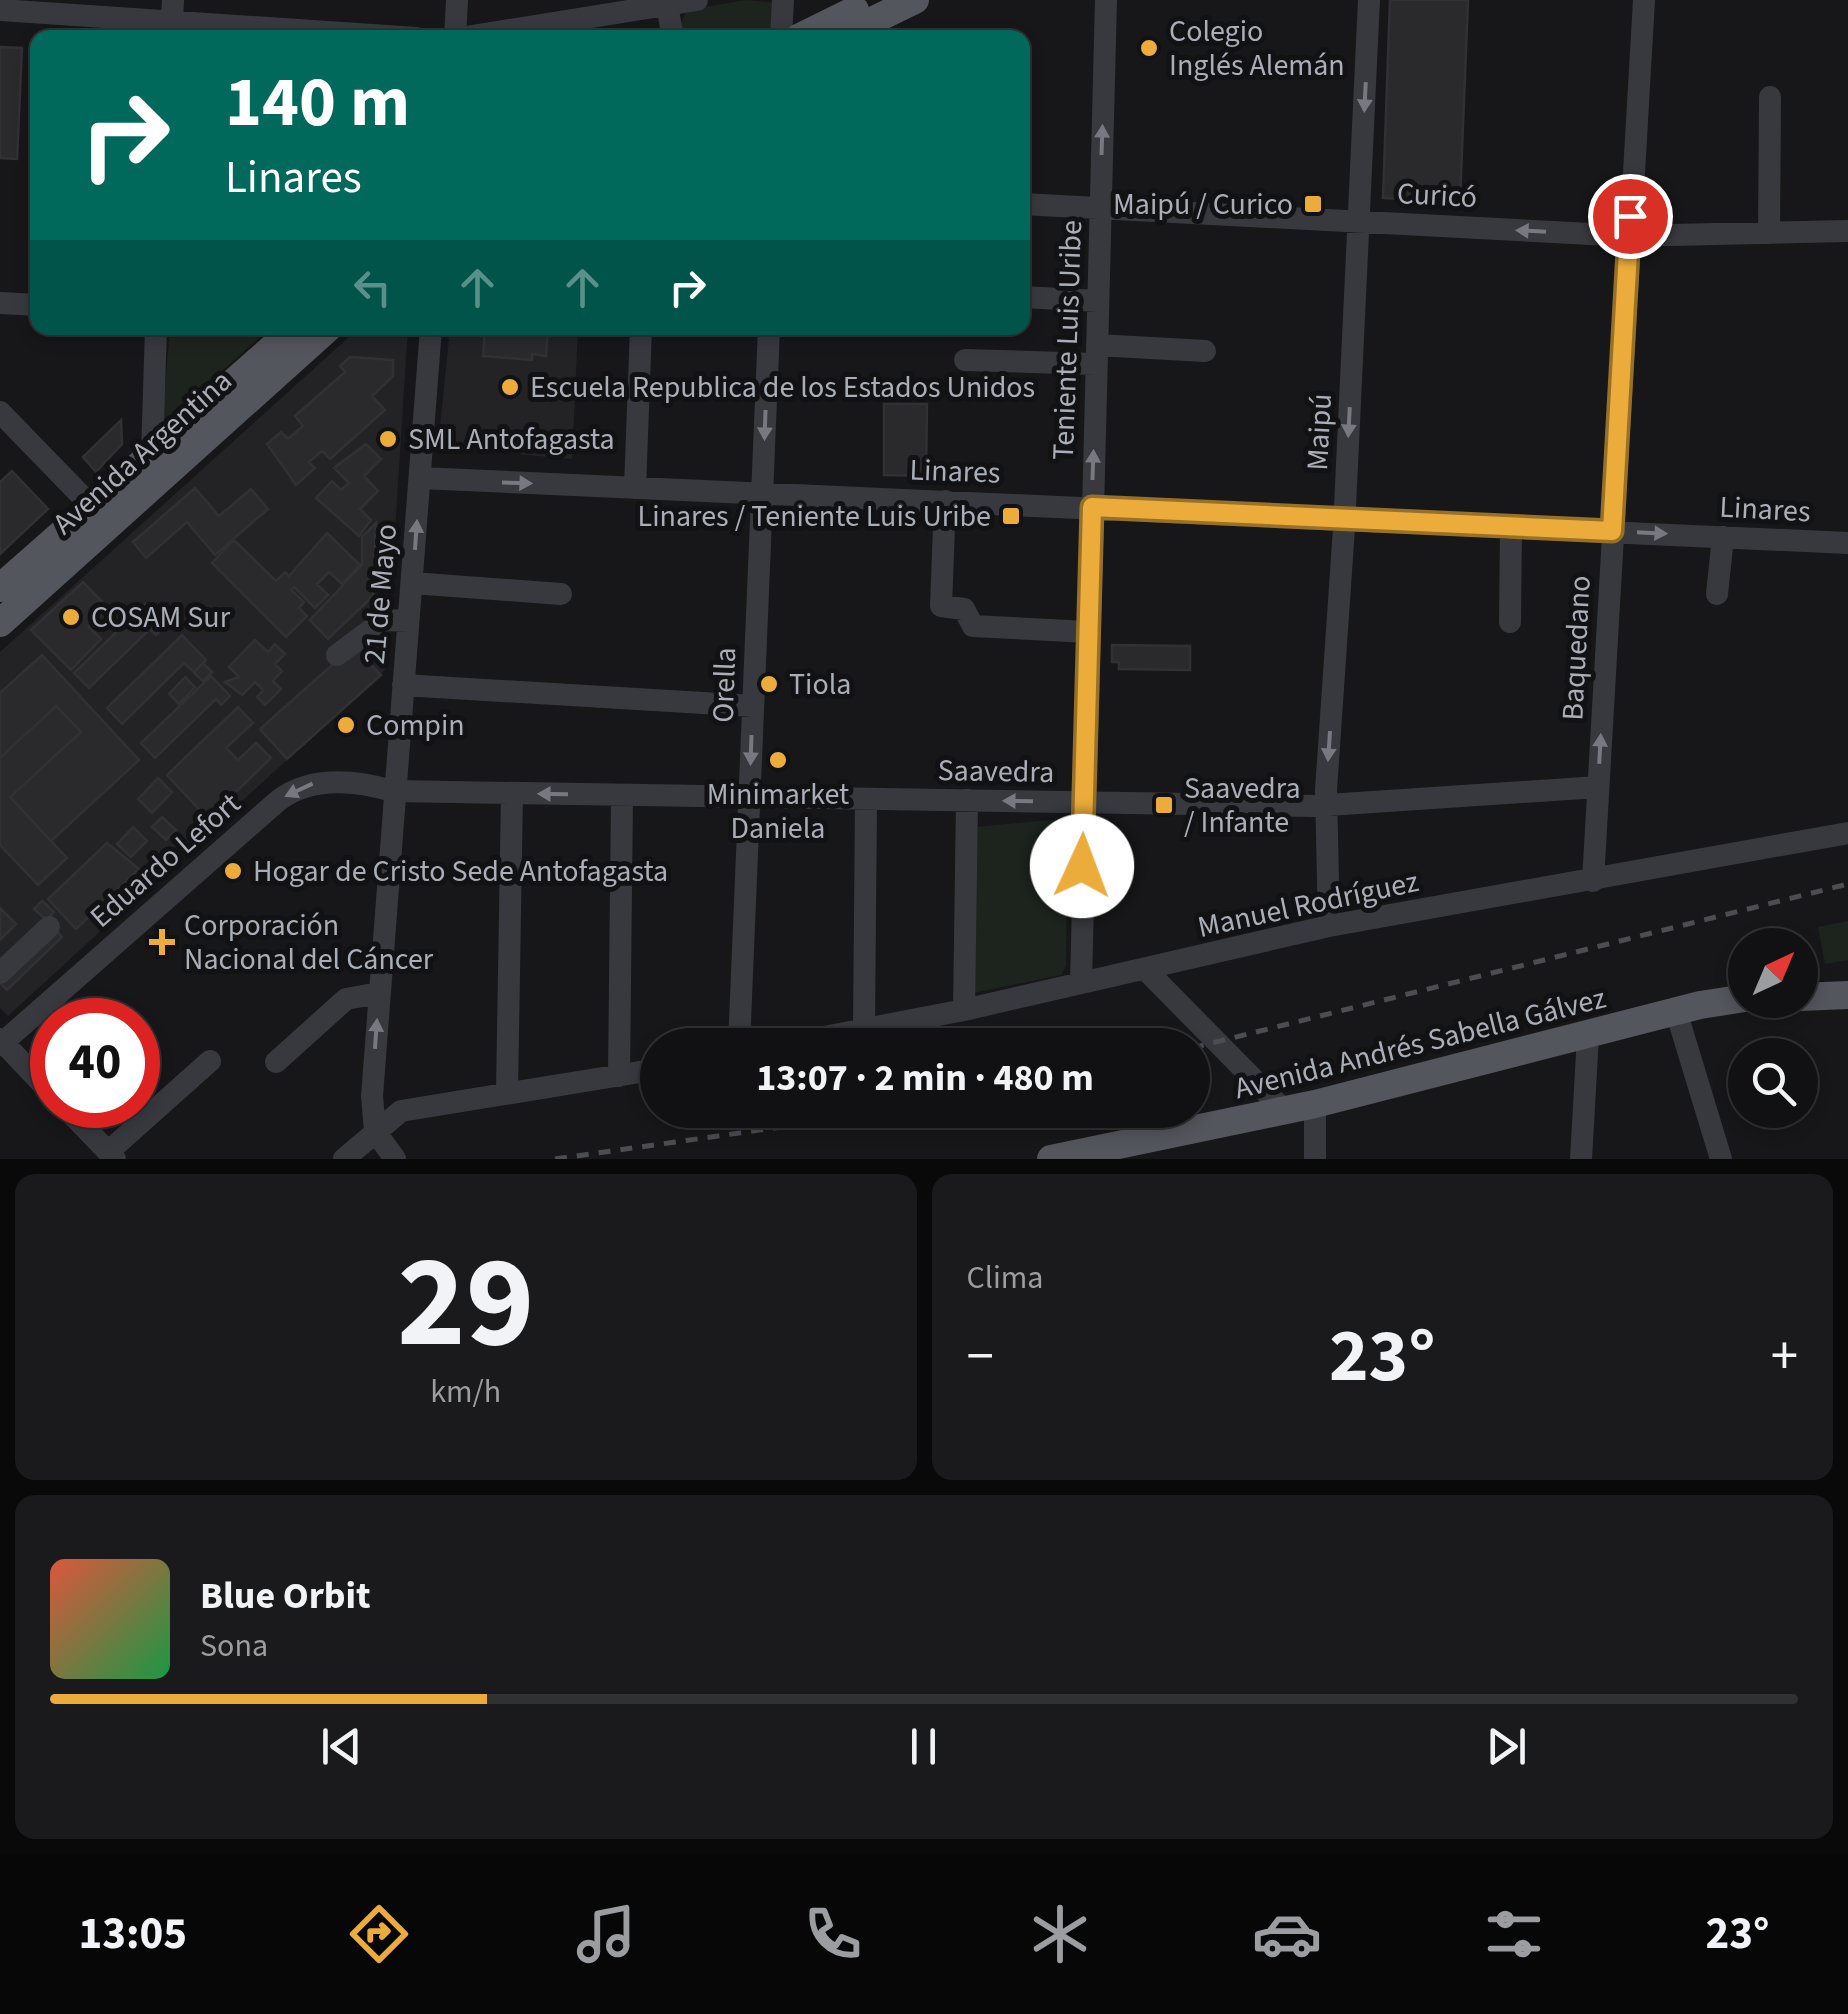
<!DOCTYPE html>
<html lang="es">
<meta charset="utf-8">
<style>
:root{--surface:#111113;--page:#1a1a1c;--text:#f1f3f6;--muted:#9c9da0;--line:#303133;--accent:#ebac3c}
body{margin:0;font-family:"Source Sans 3",sans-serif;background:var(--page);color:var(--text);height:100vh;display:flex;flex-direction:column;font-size:38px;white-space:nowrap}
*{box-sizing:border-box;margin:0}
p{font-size:32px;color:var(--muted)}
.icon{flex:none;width:55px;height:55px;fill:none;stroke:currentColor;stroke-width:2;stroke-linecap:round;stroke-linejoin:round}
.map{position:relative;height:1159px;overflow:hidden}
.drawer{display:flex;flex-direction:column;gap:15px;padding:15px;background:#09090a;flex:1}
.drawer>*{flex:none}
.top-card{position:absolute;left:30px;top:30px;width:1000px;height:305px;border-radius:20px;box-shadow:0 5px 15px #0003,0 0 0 2px var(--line);background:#00695c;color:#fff;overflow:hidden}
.needle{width:65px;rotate:44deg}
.controls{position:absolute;left:1728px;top:928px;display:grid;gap:20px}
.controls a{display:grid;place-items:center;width:90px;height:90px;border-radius:50%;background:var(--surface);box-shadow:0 5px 15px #0003,0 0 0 2px var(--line);font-size:50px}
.speed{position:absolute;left:30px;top:998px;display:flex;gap:20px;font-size:50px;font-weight:700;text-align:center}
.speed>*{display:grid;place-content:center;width:130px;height:130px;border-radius:50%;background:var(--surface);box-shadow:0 5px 15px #0003,0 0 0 2px var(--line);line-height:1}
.speed .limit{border:15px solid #d22;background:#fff;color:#111}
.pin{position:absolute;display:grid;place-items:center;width:85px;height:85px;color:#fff;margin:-42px;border:5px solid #fff;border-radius:50%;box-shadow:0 2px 10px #0007}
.me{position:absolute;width:110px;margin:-55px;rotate:2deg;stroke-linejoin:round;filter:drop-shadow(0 0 8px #0008)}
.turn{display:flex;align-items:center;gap:35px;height:210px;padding:0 30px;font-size:45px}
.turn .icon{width:130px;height:130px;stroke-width:2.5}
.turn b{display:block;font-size:70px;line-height:85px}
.lanes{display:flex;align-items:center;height:95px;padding:0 30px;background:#0003;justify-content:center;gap:50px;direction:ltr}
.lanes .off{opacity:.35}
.big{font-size:75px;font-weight:700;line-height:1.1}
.drawer .tile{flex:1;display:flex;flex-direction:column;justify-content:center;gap:15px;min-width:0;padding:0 35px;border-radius:20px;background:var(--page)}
.drawer .dial{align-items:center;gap:0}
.dial b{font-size:130px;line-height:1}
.song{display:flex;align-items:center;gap:30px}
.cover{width:120px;height:120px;border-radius:15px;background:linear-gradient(135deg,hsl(10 70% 55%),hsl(140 70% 35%))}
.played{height:10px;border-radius:5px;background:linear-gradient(90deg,var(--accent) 25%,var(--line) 25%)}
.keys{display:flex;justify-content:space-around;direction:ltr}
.heat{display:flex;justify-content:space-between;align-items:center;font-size:55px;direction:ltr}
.drawer .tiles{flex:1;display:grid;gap:15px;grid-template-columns:1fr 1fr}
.tile:last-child{grid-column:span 2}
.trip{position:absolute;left:640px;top:1028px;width:570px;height:100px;border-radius:50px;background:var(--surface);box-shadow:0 5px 15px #0003,0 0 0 2px var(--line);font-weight:700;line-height:100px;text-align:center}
.tab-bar{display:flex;height:160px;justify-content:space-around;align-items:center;background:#070708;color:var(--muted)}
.tab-bar .icon{width:70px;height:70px}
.tab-bar .selected{color:var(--accent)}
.tab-bar b{font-size:45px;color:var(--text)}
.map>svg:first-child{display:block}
.built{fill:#232326}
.green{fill:#1d241e}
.building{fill:#2a2a2d;stroke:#313135;stroke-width:2.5}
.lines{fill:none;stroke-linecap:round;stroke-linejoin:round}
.minor{stroke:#38393e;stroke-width:22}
.major{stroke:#54565d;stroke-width:28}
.rail{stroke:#4b4d53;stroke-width:5;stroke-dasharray:12 10;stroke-linecap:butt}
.oneway{fill:#777981}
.route-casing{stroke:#997027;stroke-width:25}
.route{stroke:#ebac3c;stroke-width:18}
.poi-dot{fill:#ebac3c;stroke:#121214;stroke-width:4}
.labels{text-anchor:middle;stroke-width:10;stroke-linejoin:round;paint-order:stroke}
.poi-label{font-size:30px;fill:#aaaeb8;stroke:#121214;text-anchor:start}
.street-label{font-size:30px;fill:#aaaeb8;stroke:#121214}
</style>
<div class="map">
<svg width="1848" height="1159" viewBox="0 0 1848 1159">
<rect width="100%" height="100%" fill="#171719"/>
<path class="built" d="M 359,328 L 408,328 L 386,669 L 8,1016 L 0,1008 L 0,652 Z
M 450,328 L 578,328 L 572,459 L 438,447 Z"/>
<path class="green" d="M 746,0 L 776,3 L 774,37 L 683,37 L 680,25 L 687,10 Z
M 170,328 L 270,328 L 162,425 Z
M 1062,819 L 1068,824 L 1066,965 L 1061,975 L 973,993 L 976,827 Z
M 1848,921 L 1848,960 L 1825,964 L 1818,927 Z"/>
<path class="building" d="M 1390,0 L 1468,0 L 1460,201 L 1383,198 Z
M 0,47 L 22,48 L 17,159 L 0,158 Z
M 485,328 L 548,328 L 546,356 L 532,354 L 532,360 L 483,356 Z
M 350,357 L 393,360 L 393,376 L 372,396 L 385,410 L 330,459 L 322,451 L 309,462 L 315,468 L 296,485 L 267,444 L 281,432 L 288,439 L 303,426 L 295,416 L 345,372 L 340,366 Z
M 884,404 L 927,404 L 926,476 L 884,475 Z
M 121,420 L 122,444 L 96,472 L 83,457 Z
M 366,444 L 381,459 L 364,476 L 378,491 L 360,509 L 371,520 L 359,536 L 316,498 L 332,481 L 341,490 L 349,483 L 334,468 Z
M 12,471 L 48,509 L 0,554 L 0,482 Z
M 195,488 L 219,516 L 251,489 L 268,509 L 215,555 L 187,522 L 146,558 L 133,542 Z
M 376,523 L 373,596 L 328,639 L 310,620 L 362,565 L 362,537 Z
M 327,533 L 360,565 L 342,584 L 329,572 L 317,584 L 328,595 L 315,608 L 294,587 L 291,590 L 304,602 L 299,608 L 307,616 L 286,637 L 212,563 L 234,540 L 276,581 L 285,572 L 289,576 Z
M 83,582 L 108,608 L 89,627 L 101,639 L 71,670 L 31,630 Z
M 145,604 L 166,626 L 156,635 L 150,629 L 89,688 L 74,673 Z
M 378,624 L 385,633 L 376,642 L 384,651 L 370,664 L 381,675 L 287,759 L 260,729 Z
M 182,635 L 206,660 L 194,672 L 184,663 L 122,724 L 107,708 Z
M 255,640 L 268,652 L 275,644 L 285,654 L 275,664 L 282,671 L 273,681 L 281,689 L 265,705 L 257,697 L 263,690 L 255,682 L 242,695 L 225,682 L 239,677 L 229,667 Z
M 1112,645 L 1190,646 L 1190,670 L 1119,669 L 1119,662 L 1112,662 Z
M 42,655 L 139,760 L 51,841 L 10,797 L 81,732 L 56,706 L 0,758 L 0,693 Z
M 203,663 L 212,672 L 203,681 L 194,673 Z
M 211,676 L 230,696 L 221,705 L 216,699 L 155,758 L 141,743 Z
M 185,677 L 195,687 L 179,704 L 169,694 Z
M 56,706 L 81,732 L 10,797 L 67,858 L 38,885 L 0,845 L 0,758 Z
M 238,707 L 253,723 L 226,748 L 238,760 L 256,743 L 271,758 L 208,819 L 167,775 Z
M 158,778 L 172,792 L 152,813 L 138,799 Z
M 162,817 L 176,830 L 166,840 L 152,827 Z
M 133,827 L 147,841 L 131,857 L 117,844 Z
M 107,843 L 139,869 L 76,929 L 48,899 Z
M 42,901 L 54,912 L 46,920 L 34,909 Z
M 0,908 L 16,924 L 0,940 Z
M 57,931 L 62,937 L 7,990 L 0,983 Z"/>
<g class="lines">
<path class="minor" d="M 667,5 L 673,38
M 0,10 L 416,38
M 171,38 L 173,0
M 455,38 L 457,0
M 460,38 L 697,0
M 781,38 L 783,0
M 1022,204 L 1629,236 L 1848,231
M 1769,233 L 1770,97
M 1022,297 L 1098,301
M 0,303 L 38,305
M 1097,345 L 1205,351
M 965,360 L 1096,364
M 0,412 L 104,519
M 152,453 L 156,328
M 420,478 L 1848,543
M 635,488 L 641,328
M 945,501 L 941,606 L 964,609 L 973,626 L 1088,632
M 412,583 L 561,594
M 1717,594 L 1723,537
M 1510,622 L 1511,526
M 337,655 L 384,620 L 408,621
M 403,685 L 753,706
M 1593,881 L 1644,0
M 1329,926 L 1326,790 L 1344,528 L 1369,0
M 1146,970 L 1284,1110
M 0,973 L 49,927
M 1081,982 L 1106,0
M 964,1010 L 967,800
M 1676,1011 L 1721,1159
M 864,1027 L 866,799
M 0,1039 L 52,1094
M 0,1045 L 279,800 C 312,775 355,780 393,791 L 1313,806 L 1598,787
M 739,1045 L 769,328
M 783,1045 L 964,1010 L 1329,926 L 1848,833
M 276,1062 L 346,999 L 379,993
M 619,1076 L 622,795
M 507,1092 L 512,793
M 1315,1104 L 1315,1159
M 63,1105 L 115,1159
M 108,1152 L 210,1061
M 344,1159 L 401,1111 L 658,1069
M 395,1159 L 375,1131 L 372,1096 L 431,328
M 1581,1159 L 1588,1036"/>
<path class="major" d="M 798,38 L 855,10
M 837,38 L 915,0
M 0,588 L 295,328
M 0,623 L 328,328
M 1800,997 L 1848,995
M 1051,1159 L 1315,1104 L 1700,1005 L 1745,998"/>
<path class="rail" d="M 1192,1048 L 1848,884
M 889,1123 L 968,1110
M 555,1159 L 902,1110"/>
</g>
<defs><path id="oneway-solid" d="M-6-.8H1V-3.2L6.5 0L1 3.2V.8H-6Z" transform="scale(2.5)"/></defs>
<g class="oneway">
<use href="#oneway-solid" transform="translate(1365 97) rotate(93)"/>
<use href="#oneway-solid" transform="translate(1102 140) rotate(-88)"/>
<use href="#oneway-solid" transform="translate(1531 231) rotate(-177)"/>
<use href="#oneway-solid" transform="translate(1349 422) rotate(93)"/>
<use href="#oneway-solid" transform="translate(765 425) rotate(92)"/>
<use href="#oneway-solid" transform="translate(1093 465) rotate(-88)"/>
<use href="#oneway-solid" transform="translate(517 483) rotate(2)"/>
<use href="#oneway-solid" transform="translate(1652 533) rotate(3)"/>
<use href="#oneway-solid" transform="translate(416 535) rotate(-86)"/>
<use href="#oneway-solid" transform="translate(1329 746) rotate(94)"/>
<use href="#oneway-solid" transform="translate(1600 749) rotate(-87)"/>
<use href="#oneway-solid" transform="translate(751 750) rotate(92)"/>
<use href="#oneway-solid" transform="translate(299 790) rotate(155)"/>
<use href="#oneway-solid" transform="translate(553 794) rotate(-179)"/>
<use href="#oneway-solid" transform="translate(1018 801) rotate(-179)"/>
<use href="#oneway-solid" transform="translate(376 1034) rotate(-86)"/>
</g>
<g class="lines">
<g class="route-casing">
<path id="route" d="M 1082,866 L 1092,507 L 1612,531 L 1630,216"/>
</g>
<use href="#route" class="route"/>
</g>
<g class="poi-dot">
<circle cx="1149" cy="48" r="10"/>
<rect x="1303" y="194" width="20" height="20" rx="5"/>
<circle cx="510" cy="387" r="10"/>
<circle cx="388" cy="439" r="10"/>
<rect x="1001" y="506" width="20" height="20" rx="5"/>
<circle cx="71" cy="617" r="10"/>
<circle cx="769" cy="684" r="10"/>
<circle cx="346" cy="725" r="10"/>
<circle cx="778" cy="760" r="10"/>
<rect x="1154" y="795" width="20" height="20" rx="5"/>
<circle cx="233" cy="871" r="10"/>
<path d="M157 927h10v10h10v10h-10v10h-10v-10h-10v-10h10z"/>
</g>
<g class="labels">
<g class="poi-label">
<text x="1169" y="41">Colegio<tspan x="1169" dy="34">Inglés Alemán</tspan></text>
<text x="1293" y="214" text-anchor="end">Maipú / Curico</text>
<text x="530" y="397">Escuela Republica de los Estados Unidos</text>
<text x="408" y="449">SML Antofagasta</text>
<text x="991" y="526" text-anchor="end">Linares / Teniente Luis Uribe</text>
<text x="91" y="627">COSAM Sur</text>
<text x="789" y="694">Tiola</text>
<text x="366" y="735">Compin</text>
<text x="1184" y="798">Saavedra<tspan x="1184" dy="34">/ Infante</tspan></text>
<text x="778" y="804" text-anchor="middle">Minimarket<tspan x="778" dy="34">Daniela</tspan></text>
<text x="253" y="881">Hogar de Cristo Sede Antofagasta</text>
<text x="184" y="935">Corporación<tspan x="184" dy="34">Nacional del Cáncer</tspan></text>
</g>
<g class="street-label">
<text transform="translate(1437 195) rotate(3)" y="10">Curicó</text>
<text transform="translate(1067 340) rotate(-88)" y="10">Teniente Luis Uribe</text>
<text transform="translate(1319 432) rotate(-87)" y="10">Maipú</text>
<text transform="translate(142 452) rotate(-42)" y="10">Avenida Argentina</text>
<text transform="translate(955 471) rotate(2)" y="10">Linares</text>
<text transform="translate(1765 509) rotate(3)" y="10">Linares</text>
<text transform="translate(380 594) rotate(-85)" y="10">21 de Mayo</text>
<text transform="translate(1576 648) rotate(-87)" y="10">Baquedano</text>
<text transform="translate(724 685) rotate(-88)" y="10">Orella</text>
<text transform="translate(996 771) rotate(1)" y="10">Saavedra</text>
<text transform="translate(165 860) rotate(-41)" y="10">Eduardo Lefort</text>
<text transform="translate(1308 904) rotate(-12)" y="10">Manuel Rodríguez</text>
<text transform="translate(1420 1043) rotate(-14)" y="10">Avenida Andrés Sabella Gálvez</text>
</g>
</g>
</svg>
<div class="controls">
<a><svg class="needle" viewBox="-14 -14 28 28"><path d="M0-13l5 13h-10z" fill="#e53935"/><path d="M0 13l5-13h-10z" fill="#9c9da0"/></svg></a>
<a><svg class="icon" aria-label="search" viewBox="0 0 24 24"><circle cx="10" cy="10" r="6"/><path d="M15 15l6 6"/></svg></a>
</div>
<div class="speed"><div class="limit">40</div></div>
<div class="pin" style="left:1630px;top:216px;background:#d93025"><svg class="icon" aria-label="arrive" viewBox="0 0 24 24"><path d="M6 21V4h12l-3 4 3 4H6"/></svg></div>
<svg class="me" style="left:1082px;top:866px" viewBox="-20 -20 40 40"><circle r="19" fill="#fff"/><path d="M0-13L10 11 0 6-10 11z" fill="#ebac3c"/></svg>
<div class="trip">13:07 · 2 min · 480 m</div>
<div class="top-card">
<div class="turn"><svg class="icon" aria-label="right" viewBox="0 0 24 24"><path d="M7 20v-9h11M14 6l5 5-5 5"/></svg><div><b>140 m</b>Linares</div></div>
<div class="lanes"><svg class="icon off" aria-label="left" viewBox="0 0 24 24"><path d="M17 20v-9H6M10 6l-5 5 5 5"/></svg><svg class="icon off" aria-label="ahead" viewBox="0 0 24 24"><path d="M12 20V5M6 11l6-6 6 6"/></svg><svg class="icon off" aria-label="ahead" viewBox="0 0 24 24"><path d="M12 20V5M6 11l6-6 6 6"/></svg><svg class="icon" aria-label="right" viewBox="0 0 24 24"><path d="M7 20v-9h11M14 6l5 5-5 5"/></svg></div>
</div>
</div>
<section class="drawer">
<div class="tiles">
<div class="tile dial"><b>29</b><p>km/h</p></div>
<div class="tile"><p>Clima</p>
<div class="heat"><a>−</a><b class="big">23°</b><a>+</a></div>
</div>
<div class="tile">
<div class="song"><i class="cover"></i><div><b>Blue Orbit</b><p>Sona</p></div></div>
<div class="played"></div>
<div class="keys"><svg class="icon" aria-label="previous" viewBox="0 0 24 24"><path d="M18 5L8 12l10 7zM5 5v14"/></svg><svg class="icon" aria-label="pause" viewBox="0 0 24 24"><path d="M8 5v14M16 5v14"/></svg><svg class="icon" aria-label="next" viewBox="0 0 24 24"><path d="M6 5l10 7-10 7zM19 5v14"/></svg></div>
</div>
</div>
</section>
<nav class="tab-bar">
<b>13:05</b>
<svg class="icon selected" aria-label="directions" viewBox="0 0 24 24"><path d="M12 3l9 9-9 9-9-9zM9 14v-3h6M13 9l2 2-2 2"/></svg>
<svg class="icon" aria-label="music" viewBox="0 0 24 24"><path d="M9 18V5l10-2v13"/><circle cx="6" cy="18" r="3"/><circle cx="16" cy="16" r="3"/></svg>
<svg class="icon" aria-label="phone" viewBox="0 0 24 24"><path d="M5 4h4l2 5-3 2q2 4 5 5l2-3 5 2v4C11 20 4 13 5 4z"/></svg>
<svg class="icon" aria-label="climate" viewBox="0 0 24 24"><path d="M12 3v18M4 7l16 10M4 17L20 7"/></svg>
<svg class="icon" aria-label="car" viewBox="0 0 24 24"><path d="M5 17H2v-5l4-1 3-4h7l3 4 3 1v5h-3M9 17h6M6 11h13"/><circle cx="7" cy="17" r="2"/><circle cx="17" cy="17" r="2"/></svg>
<svg class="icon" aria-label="filters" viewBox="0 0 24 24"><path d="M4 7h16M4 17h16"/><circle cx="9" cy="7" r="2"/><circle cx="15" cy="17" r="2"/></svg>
<b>23°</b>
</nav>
